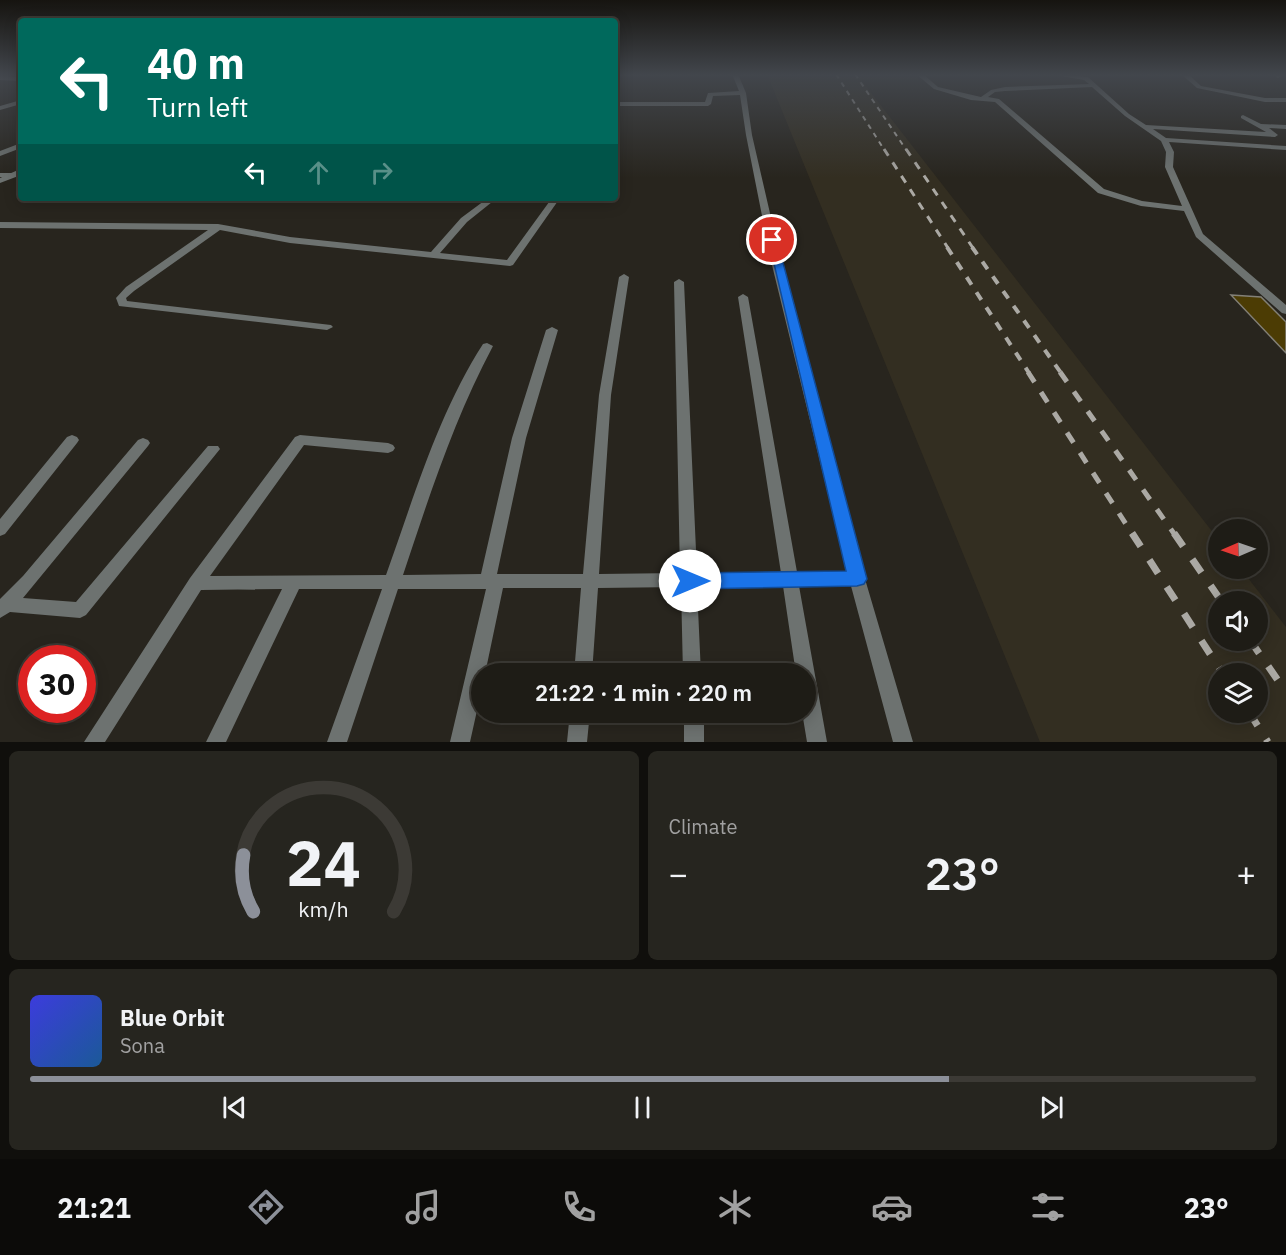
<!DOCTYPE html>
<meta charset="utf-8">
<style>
:root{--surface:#1e1c16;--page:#26251f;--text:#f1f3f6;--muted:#a1a1a1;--line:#3c3a35;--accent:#8c9099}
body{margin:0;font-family:"IBM Plex Sans",sans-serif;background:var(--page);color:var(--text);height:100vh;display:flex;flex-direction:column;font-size:22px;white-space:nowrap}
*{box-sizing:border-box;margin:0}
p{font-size:20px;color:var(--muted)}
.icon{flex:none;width:33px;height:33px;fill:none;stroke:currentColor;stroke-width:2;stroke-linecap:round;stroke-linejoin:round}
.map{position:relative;height:742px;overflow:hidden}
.details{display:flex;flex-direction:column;gap:9px;padding:9px;background:#100f0c;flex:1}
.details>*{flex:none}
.hud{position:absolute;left:18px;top:18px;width:600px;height:183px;border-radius:6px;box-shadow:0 3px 15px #0003,0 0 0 2px var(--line);background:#00695c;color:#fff;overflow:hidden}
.needle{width:39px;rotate:268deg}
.controls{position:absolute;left:1208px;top:519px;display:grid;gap:12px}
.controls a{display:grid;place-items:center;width:60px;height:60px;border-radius:50%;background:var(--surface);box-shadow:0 3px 15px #0003,0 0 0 2px var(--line);font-size:30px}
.speed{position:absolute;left:18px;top:645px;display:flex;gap:12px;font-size:30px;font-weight:700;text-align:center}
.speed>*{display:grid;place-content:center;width:78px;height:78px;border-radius:50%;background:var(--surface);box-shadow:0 3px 15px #0003,0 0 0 2px var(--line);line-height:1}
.speed .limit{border:9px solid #d22;background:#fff;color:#111}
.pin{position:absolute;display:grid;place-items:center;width:51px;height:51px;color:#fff;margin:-26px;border:3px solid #fff;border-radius:50%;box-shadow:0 2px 6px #0007}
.me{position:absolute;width:66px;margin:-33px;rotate:90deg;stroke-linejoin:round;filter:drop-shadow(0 0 4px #0008)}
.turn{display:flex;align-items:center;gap:21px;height:126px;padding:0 30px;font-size:27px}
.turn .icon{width:78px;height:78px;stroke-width:2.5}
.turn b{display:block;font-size:42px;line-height:51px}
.lanes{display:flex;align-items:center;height:57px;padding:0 30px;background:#0003;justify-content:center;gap:30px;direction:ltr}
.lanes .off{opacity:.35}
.big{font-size:45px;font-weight:600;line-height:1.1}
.details .tile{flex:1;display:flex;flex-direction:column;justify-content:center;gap:9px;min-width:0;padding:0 21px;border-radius:9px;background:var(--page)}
.details .dial{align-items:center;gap:0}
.dial svg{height:156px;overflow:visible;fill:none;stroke:var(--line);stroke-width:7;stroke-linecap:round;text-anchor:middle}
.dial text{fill:var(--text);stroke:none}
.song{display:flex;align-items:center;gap:18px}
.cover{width:72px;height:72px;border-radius:9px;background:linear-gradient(135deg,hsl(240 70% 55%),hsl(210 70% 35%))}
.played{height:6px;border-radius:3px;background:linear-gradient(90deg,var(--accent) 75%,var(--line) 75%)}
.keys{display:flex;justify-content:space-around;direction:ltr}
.heat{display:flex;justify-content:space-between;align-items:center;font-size:33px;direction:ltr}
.details .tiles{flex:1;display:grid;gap:9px;grid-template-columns:1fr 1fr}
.tile:last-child{grid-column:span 2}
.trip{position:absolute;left:471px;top:663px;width:345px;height:60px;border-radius:30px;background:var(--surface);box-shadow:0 3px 15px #0003,0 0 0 2px var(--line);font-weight:600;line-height:60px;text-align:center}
.dock{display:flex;height:96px;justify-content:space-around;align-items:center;background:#0c0b09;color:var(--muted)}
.dock .icon{width:42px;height:42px}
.dock .selected{color:var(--accent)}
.dock b{font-size:27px;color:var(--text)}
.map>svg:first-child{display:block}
.built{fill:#332e21;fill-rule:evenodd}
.building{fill:#4c3c04;stroke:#838077;stroke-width:1.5}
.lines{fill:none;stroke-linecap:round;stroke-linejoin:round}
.minor{fill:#6d7270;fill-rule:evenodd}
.tertiary{fill:#6d7270;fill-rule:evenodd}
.rail-far4{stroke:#aba9a4;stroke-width:2;stroke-dasharray:5 5;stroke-linecap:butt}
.rail-far3{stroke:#aba9a4;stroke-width:3;stroke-dasharray:8 8;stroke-linecap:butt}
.rail-far2{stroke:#aba9a4;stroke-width:4;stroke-dasharray:9 9;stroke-linecap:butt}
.rail-far1{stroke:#aba9a4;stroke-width:5;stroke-dasharray:12 12;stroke-linecap:butt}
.rail{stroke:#aba9a4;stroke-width:7;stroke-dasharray:16 16;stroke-linecap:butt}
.route{fill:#1a73e8;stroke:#114b97;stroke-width:1.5}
</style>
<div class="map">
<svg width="1286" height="742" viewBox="0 0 1286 742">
<rect width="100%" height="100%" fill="#28251e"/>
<path class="built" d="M 767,74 L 914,74 L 919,80 L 861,80 L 1218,539 L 1218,568 L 1241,569 L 1286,627 L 1286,742 L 1040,742 ZM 1218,602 L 1257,602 L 1257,640 L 1218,640 ZM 1218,674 L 1257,674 L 1257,712 L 1218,712 Z"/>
<path class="building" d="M 1231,295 L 1261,297 L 1286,322 L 1286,353 Z"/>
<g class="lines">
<path class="minor" d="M 732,74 L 738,74 L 746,93 L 752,135 L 781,261 L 865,579 L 913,742 L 893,742 L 851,586 L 799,586 L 827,742 L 807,742 L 802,712 L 806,712 L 806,674 L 796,674 L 783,586 L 697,587 L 701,674 L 683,674 L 681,587 L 598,588 L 592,674 L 574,674 L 581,588 L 503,588 L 485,674 L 482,674 L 482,688 L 470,742 L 450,742 L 486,589 L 398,589 L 347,742 L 327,742 L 382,589 L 299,589 L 226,742 L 206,742 L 282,589 L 201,590 L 105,742 L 84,742 L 190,578 L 295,437 L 300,435 L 388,443 L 393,445 L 395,448 L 393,451 L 388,453 L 304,445 L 210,576 L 386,575 C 414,497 438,414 483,344 L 487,343 L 493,346 C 454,419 429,497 403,575 L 481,574 L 512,438 L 546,330 L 552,327 L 558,330 L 526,438 L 497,574 L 583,574 L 599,395 L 619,277 L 624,274 L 629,277 L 611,395 L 599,574 L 680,573 L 674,282 L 679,279 L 684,282 L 697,573 L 781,573 L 738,297 L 743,294 L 748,297 L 797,572 L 847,572 L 771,261 L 746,135 L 740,95 L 713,96 L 711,104 L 708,106 L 615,106 L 615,102 L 705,102 L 708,93 L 739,91 Z
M 916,74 L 923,74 L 938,87 L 981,97 L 991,90 L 1005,87 L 1089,84 L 1084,80 L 1050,74 L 1088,77 L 1129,114 L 1146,125 L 1266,132 L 1241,118 L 1241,116 L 1243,115 L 1261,124 L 1286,125 L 1286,129 L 1269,128 L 1278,135 L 1275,137 L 1153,129 L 1166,138 L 1286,146 L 1286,150 L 1169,142 L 1174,152 L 1173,167 L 1203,234 L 1286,305 L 1286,314 L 1282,313 L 1196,237 L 1184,211 L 1141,206 L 1098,193 L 995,102 L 971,100 L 934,89 ZM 1092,87 L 1125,116 L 1161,141 L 1166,152 L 1165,167 L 1182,206 L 1142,201 L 1104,189 L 999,99 L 988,97 L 995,92 L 1005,91 Z
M 1181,74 L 1188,74 L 1201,86 L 1265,98 L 1286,98 L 1286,102 L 1265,102 L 1197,88 Z
M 1271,74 L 1279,74 L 1281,76 L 1278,78 Z
M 0,76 L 21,77 L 21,81 L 0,80 Z
M 21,100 L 21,104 L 0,110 L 0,106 Z
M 21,143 L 21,148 L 0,156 L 0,151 Z
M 0,173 L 13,173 L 17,175 L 13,177 L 0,177 Z
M 488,198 L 497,198 L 467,222 L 440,253 L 507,260 L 552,198 L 560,198 L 513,265 L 510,266 L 290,243 L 220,230 L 134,291 L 126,298 L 127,301 L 331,325 L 333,327 L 327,330 L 119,306 L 116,298 L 126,287 L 208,230 L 0,228 L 0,222 L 218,224 L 290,237 L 431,252 L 461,218 Z
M 72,435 L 77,437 L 79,440 L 77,443 L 5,534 L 0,536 L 0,519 L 67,437 Z
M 143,438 L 148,440 L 150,443 L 148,446 L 23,598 L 76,602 L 208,446 L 218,446 L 220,449 L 86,615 L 80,618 L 10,612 L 0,618 L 0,599 L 23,576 L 138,440 Z
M 570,712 L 590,712 L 587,742 L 567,742 Z
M 684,712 L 704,712 L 704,742 L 684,742 Z"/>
<path class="tertiary" d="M 18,170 L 21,170 L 21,175 L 0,183 L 0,178 Z"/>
<path class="rail-far4" d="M 836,74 L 885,151
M 855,74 L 907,151"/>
<path class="rail-far3" d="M 884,149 L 948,248
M 906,149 L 973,248"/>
<path class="rail-far2" d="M 947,247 L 1029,373
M 972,247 L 1061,373"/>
<path class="rail-far1" d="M 1028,372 L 1133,535
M 1060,372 L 1175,535"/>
<path class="rail" d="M 1132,533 L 1223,674
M 1174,533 L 1222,602
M 1250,640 L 1286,692
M 1249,712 L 1268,742"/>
</g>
<linearGradient id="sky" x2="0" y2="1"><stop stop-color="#161410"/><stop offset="0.42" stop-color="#42464c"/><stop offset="1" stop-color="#42464c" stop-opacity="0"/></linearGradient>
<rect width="1286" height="178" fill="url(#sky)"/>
<path class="route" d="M 768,238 L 777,240 L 867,579 L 864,584 L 857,586 L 690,589 L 683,587 L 680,581 L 683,576 L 690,573 L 846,571 Z"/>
</svg>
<div class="controls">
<a><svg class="needle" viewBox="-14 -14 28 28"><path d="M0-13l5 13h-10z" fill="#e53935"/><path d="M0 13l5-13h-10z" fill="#a1a1a1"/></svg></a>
<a><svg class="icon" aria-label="sound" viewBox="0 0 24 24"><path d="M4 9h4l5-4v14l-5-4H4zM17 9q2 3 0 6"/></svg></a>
<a><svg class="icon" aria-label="layers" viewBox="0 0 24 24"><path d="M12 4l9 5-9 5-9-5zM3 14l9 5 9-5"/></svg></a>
</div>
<div class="speed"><div class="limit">30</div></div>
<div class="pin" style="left:772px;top:240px;background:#d93025"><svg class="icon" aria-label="arrive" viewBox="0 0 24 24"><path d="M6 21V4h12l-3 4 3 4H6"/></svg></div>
<svg class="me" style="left:690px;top:581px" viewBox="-20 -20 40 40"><circle r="19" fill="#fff"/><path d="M0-13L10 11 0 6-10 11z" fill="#1a73e8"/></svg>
<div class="trip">21:22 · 1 min · 220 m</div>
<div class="hud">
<div class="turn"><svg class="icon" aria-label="left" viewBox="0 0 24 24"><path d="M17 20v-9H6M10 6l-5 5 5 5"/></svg><div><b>40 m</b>Turn left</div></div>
<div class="lanes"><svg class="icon" aria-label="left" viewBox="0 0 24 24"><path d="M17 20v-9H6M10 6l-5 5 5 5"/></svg><svg class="icon off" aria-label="ahead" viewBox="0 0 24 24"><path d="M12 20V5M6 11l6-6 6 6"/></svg><svg class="icon off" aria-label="right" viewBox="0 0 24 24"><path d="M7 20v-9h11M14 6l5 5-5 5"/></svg></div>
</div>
</div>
<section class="details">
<div class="tiles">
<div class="tile dial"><svg viewBox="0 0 100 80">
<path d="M14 69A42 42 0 1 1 86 69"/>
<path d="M14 69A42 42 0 0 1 9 40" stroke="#8c9099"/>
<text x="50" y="56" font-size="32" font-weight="700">24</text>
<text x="50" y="72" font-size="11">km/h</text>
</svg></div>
<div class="tile"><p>Climate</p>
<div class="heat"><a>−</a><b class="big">23°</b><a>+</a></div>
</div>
<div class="tile">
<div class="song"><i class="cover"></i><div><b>Blue Orbit</b><p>Sona</p></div></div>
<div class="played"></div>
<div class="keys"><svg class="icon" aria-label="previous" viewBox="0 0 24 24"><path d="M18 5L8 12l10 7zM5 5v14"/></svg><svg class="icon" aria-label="pause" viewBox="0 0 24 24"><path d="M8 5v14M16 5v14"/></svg><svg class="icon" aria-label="next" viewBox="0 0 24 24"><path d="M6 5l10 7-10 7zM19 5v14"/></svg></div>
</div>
</div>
</section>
<nav class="dock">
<b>21:21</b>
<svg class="icon selected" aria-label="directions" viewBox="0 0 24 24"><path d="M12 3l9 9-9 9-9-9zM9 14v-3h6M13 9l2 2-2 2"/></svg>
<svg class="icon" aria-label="music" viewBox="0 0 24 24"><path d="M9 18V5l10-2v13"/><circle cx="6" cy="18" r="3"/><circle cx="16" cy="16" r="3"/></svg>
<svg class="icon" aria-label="phone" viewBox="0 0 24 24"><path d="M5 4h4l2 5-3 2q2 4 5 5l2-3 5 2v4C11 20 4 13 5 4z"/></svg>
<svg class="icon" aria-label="climate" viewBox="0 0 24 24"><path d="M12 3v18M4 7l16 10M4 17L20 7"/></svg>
<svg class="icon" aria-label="car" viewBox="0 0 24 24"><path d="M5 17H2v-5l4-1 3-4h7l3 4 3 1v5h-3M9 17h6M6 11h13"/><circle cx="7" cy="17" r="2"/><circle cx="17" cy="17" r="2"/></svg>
<svg class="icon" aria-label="filters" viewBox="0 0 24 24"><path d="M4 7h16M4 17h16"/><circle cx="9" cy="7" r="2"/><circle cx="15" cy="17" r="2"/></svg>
<b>23°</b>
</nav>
